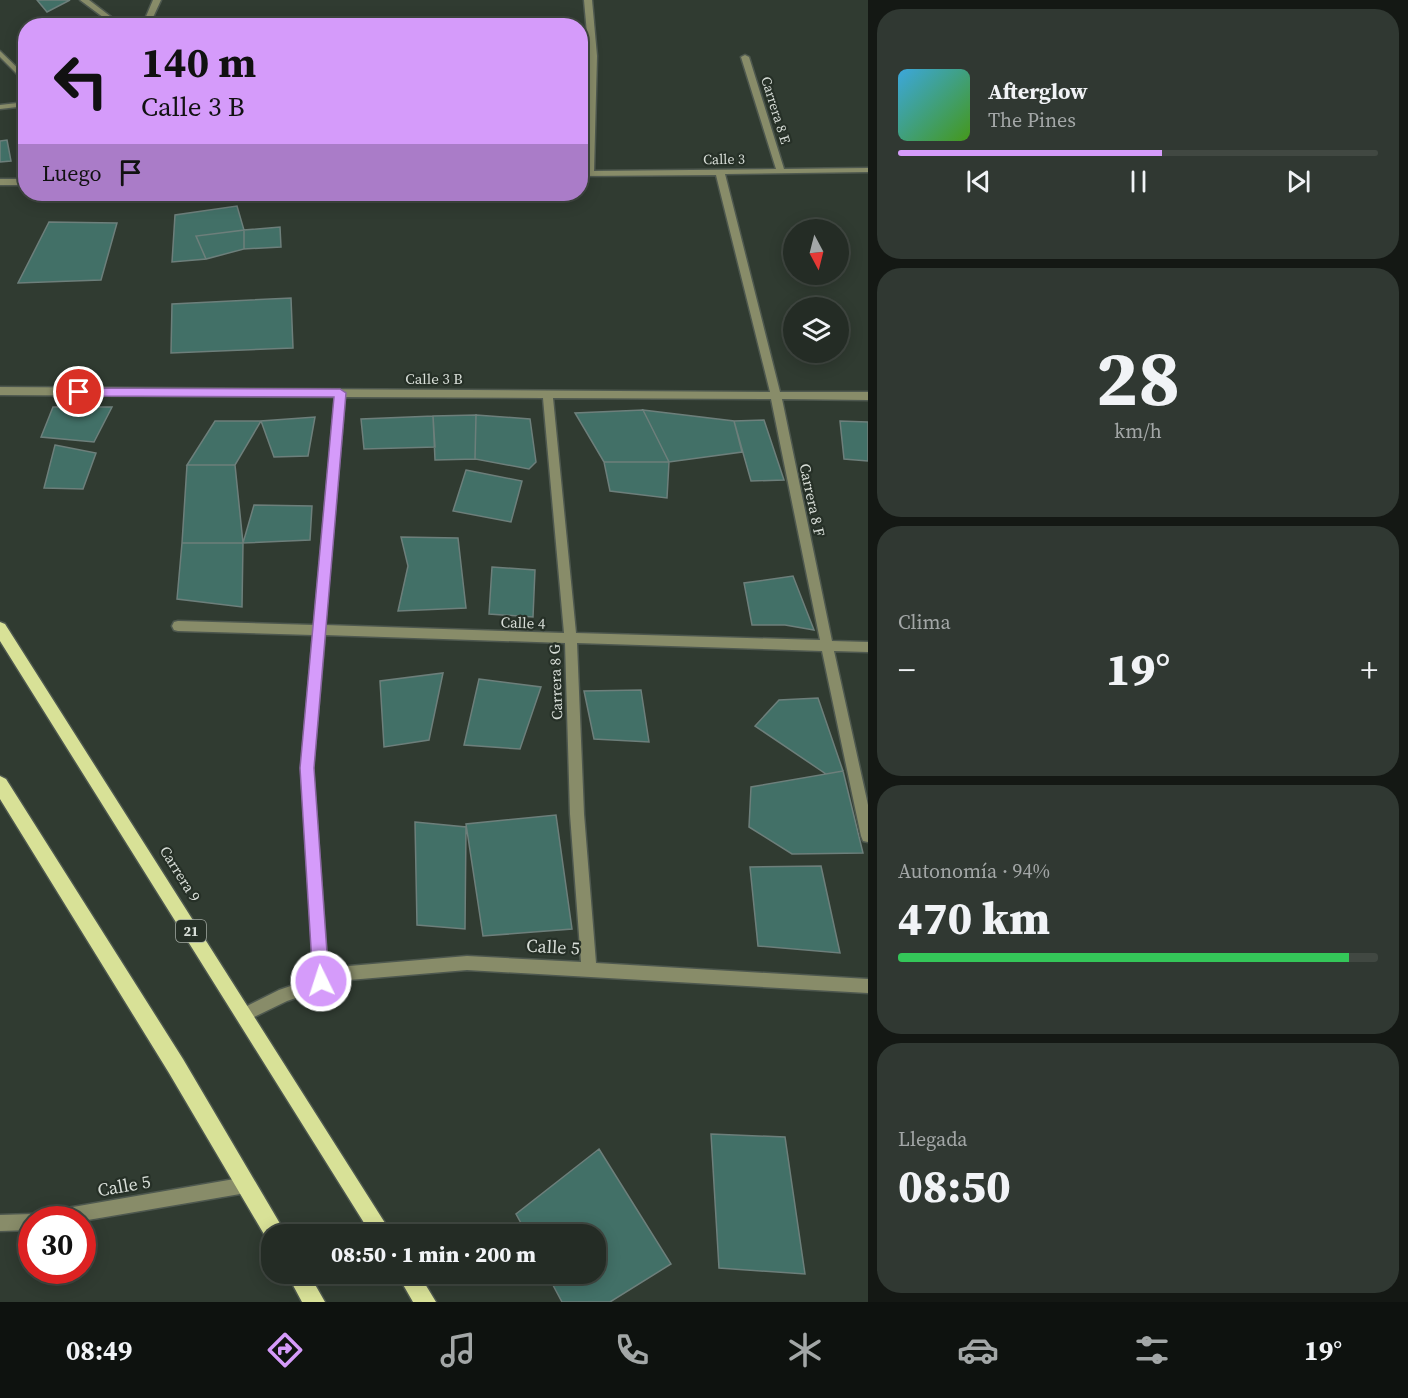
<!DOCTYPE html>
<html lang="es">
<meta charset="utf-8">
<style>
:root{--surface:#242c25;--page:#303832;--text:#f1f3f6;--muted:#a3a7a7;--line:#414842;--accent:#d59bfa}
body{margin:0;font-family:"Source Serif 4",serif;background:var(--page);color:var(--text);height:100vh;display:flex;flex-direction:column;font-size:22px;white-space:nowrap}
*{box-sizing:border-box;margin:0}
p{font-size:20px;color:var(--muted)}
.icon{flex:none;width:33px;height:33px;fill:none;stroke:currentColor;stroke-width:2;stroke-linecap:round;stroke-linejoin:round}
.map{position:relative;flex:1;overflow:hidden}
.drawer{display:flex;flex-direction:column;gap:9px;padding:9px;background:#141814;width:540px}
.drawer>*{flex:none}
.guide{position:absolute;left:18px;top:18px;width:570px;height:183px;border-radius:24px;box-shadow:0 3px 15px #0003,0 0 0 2px var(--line);background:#d59bfa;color:#111;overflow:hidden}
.needle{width:39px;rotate:173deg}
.controls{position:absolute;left:783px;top:219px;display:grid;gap:12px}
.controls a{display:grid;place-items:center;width:66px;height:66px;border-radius:50%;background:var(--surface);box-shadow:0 3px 15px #0003,0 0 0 2px var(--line);font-size:30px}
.speed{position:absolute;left:18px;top:1206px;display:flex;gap:12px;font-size:30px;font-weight:700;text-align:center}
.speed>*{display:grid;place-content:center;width:78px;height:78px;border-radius:50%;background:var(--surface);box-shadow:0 3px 15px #0003,0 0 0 2px var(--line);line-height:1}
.speed .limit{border:9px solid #d22;background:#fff;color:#111}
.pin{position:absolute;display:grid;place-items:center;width:51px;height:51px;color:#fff;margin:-26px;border:3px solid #fff;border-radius:50%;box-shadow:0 2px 6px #0007}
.me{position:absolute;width:66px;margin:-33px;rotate:356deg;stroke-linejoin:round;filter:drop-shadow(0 0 4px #0008)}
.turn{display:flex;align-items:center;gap:21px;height:126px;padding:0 24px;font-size:27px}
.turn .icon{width:78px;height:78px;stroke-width:2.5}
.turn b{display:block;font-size:42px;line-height:51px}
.then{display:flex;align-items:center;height:57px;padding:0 24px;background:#0003;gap:12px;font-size:22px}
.big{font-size:45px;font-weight:800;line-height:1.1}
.drawer .tile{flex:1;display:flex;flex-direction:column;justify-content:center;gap:9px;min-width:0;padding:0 21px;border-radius:24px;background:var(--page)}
.drawer .dial{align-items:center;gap:0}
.dial b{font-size:78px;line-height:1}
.song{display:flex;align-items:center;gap:18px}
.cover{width:72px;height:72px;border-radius:9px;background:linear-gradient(135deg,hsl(200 70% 55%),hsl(100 70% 35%))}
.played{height:6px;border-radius:3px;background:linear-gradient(90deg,var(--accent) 55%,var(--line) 55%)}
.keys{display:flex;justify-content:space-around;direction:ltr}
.heat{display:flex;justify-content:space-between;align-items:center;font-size:33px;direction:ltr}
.charge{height:9px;border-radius:4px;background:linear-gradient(90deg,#34c759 94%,var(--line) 0)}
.trip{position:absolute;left:261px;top:1224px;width:345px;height:60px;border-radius:24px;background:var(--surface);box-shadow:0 3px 15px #0003,0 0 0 2px var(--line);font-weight:800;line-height:60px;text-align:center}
.tabs{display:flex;height:96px;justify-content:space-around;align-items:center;background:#0e120f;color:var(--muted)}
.tabs .icon{width:42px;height:42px}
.tabs .active{color:var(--accent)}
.tabs b{font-size:27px;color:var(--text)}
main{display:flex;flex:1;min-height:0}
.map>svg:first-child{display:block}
.building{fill:#427067;stroke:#6d7f7b;stroke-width:1.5}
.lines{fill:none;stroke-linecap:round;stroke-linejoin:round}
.street-casing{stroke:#4e584f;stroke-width:3}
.primary-casing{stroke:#4e584f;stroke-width:3}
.street{fill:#888c69;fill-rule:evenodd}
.primary{fill:#d8e197;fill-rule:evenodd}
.route{fill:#d59bfa;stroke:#8a65a2;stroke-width:1.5}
.labels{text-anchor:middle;stroke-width:4.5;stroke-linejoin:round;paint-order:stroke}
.far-street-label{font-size:14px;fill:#d8ded8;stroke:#263027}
.shield{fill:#263027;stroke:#a3aaa3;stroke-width:1.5}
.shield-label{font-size:14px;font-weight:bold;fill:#d8ded8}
.street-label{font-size:15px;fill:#d8ded8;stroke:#263027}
.near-street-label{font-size:18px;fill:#d8ded8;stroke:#263027}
</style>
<main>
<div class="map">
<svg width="868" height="1302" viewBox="0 0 868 1302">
<rect width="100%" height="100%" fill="#303b31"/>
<path class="building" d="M 37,0 L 70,0 L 47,12 Z
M 7,140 L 11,161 L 0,162 L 0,141 Z
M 237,206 L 244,230 L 196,236 L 206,259 L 172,262 L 175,215 Z
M 49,222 L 117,223 L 101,280 L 18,283 Z
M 280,227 L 281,247 L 244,249 L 244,230 Z
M 244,230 L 244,249 L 206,259 L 196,236 Z
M 291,298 L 293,348 L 171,353 L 172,304 Z
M 53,407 L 112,407 L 94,442 L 41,437 Z
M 643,410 L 669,462 L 604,462 L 575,413 Z
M 643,410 L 734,421 L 742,452 L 669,462 Z
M 476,415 L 475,459 L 435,460 L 433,416 Z
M 476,415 L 530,419 L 536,462 L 529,469 L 475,459 Z
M 433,416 L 435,447 L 364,449 L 361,419 Z
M 315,417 L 308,456 L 274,457 L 261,421 Z
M 764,420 L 784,480 L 751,481 L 734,421 Z
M 215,421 L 261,421 L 235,465 L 187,465 Z
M 840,421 L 868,422 L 868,461 L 844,459 Z
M 55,445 L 96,453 L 83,489 L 44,488 Z
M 604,462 L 669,462 L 667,498 L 610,491 Z
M 187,465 L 235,465 L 243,543 L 182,543 Z
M 466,470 L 522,481 L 511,522 L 453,511 Z
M 254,505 L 312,506 L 310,540 L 243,543 Z
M 401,537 L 458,538 L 466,608 L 398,611 L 408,566 Z
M 182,543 L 243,543 L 242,607 L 177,599 Z
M 492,567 L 535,570 L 533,617 L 489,614 Z
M 793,576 L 814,630 L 785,625 L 752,625 L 744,583 Z
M 443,673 L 429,740 L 384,747 L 380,681 Z
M 479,679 L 541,687 L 520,749 L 464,745 Z
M 641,690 L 649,742 L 594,739 L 584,691 Z
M 818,698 L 843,771 L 826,774 L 755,726 L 779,700 Z
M 843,771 L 863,853 L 792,854 L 749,827 L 751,787 Z
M 556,815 L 572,929 L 483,936 L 466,824 Z
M 415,822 L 466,827 L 465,929 L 417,925 Z
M 821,866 L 840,953 L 758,946 L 750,867 Z
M 711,1134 L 785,1137 L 805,1274 L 719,1268 Z
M 599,1149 L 671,1264 L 610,1302 L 562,1302 L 547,1274 L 596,1274 L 596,1234 L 527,1234 L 516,1214 Z"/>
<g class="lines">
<g class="street-casing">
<path id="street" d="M 80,0 L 89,0 L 123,26 L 115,26 Z
M 153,0 L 161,0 L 149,26 L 142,26 Z
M 584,0 L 592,0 L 597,56 L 594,171 L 776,169 L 741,57 L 745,55 L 749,57 L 784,169 L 868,168 L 868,172 L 725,174 L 780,392 L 868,392 L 868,400 L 782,399 L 832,641 L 868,642 L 868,652 L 834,651 L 868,805 L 868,842 L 863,841 L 861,836 L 822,651 L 577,643 L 584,814 L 596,963 L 868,979 L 868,993 L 467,970 L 349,980 L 287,1001 L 244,1022 L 239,1020 L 237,1015 L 239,1010 L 279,990 L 314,978 L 301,768 L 313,635 L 178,631 L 174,630 L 172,626 L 174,622 L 178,621 L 314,625 L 335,397 L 0,395 L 0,387 L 770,392 L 716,175 L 580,176 L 580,171 L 586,171 L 589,56 ZM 345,397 L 543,398 L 564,633 L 325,625 ZM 553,398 L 771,399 L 820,640 L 576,633 ZM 325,635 L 565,643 L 570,814 L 581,962 L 467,956 L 349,966 L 328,973 L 313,768 Z
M 0,51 L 26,76 L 26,83 L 0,57 Z
M 26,102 L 26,106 L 0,109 L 0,105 Z
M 0,179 L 26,179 L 26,185 L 0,185 Z
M 246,1177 L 252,1179 L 254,1185 L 252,1191 L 246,1193 L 82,1221 L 82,1220 L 32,1220 L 32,1230 L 0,1231 L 0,1215 L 32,1214 L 37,1216 L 44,1212 Z"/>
</g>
<g class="primary-casing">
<path id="primary" d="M 0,622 L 5,624 L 392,1234 L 371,1234 L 0,641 Z
M 0,776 L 6,779 L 183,1059 L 282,1227 L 285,1234 L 272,1234 L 272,1243 L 268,1241 L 169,1073 L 0,799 Z
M 287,1274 L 309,1274 L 325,1302 L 302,1302 Z
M 397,1274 L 419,1274 L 436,1302 L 413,1302 Z"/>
</g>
<use href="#street" class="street"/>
<use href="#primary" class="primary"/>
</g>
<path class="route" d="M 79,388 L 340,389 L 346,393 L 314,768 L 329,981 L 327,987 L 321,989 L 315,987 L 313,981 L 300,768 L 334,397 L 79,396 L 73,392 Z"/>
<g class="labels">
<g class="far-street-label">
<text transform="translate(776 110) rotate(73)" y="5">Carrera 8 E</text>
<text transform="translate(724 159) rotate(-1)" y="5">Calle 3</text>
</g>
<rect class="shield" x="176" y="920" width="30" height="22" rx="4.5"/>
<g class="shield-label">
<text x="191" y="936">21</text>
</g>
<g class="street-label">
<text x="434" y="384">Calle 3 B</text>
<text transform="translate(812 500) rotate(78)" y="5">Carrera 8 F</text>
<text transform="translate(523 623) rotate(2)" y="5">Calle 4</text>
<text transform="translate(556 682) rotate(-92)" y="5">Carrera 8 G</text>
<text transform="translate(180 874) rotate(58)" y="5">Carrera 9</text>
</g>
<g class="near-street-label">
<text transform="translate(553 947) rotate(3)" y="6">Calle 5</text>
<text transform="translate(124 1186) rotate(-10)" y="6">Calle 5</text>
</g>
</g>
</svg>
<div class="controls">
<a><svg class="needle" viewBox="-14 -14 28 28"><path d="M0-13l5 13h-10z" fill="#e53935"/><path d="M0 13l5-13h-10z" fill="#a3a7a7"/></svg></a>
<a><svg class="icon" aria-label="layers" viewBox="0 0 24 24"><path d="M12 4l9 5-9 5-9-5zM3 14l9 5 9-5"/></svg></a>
</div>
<div class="speed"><div class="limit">30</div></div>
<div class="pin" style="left:79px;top:392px;background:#d93025"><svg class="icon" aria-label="arrive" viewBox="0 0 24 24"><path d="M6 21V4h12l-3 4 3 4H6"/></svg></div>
<svg class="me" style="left:321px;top:981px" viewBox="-20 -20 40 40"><circle r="17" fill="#d59bfa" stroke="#fff" stroke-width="3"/><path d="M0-11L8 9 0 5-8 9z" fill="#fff"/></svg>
<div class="trip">08:50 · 1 min · 200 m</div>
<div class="guide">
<div class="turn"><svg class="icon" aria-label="left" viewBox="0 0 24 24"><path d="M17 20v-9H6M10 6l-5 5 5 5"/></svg><div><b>140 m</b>Calle 3 B</div></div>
<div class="then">Luego<svg class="icon" aria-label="arrive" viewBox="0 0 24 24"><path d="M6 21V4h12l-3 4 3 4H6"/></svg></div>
</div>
</div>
<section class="drawer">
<div class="tile">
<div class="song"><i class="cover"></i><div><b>Afterglow</b><p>The Pines</p></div></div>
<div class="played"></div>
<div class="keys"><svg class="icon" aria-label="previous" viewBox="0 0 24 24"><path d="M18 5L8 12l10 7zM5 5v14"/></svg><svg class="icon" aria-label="pause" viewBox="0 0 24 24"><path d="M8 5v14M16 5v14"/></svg><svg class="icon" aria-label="next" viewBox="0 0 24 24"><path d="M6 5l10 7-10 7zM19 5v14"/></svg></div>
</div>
<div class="tile dial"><b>28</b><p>km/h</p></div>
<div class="tile"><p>Clima</p>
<div class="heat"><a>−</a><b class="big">19°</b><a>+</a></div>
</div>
<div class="tile"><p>Autonomía · 94%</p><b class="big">470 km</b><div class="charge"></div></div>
<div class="tile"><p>Llegada</p><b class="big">08:50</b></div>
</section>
</main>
<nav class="tabs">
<b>08:49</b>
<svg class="icon active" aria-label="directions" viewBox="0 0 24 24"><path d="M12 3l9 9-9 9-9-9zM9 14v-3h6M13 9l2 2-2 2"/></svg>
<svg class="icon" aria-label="music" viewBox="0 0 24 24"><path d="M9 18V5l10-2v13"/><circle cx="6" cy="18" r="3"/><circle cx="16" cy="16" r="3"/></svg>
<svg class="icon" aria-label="phone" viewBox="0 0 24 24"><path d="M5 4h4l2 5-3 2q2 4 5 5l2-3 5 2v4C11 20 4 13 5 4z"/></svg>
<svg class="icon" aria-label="climate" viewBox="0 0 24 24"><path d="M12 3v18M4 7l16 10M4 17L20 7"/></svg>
<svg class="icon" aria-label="car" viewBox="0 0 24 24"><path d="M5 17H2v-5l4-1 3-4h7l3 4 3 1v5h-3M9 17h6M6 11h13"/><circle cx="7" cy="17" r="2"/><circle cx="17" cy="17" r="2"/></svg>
<svg class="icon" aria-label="filters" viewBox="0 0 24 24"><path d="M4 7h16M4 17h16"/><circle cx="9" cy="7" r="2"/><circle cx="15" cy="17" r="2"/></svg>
<b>19°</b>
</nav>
